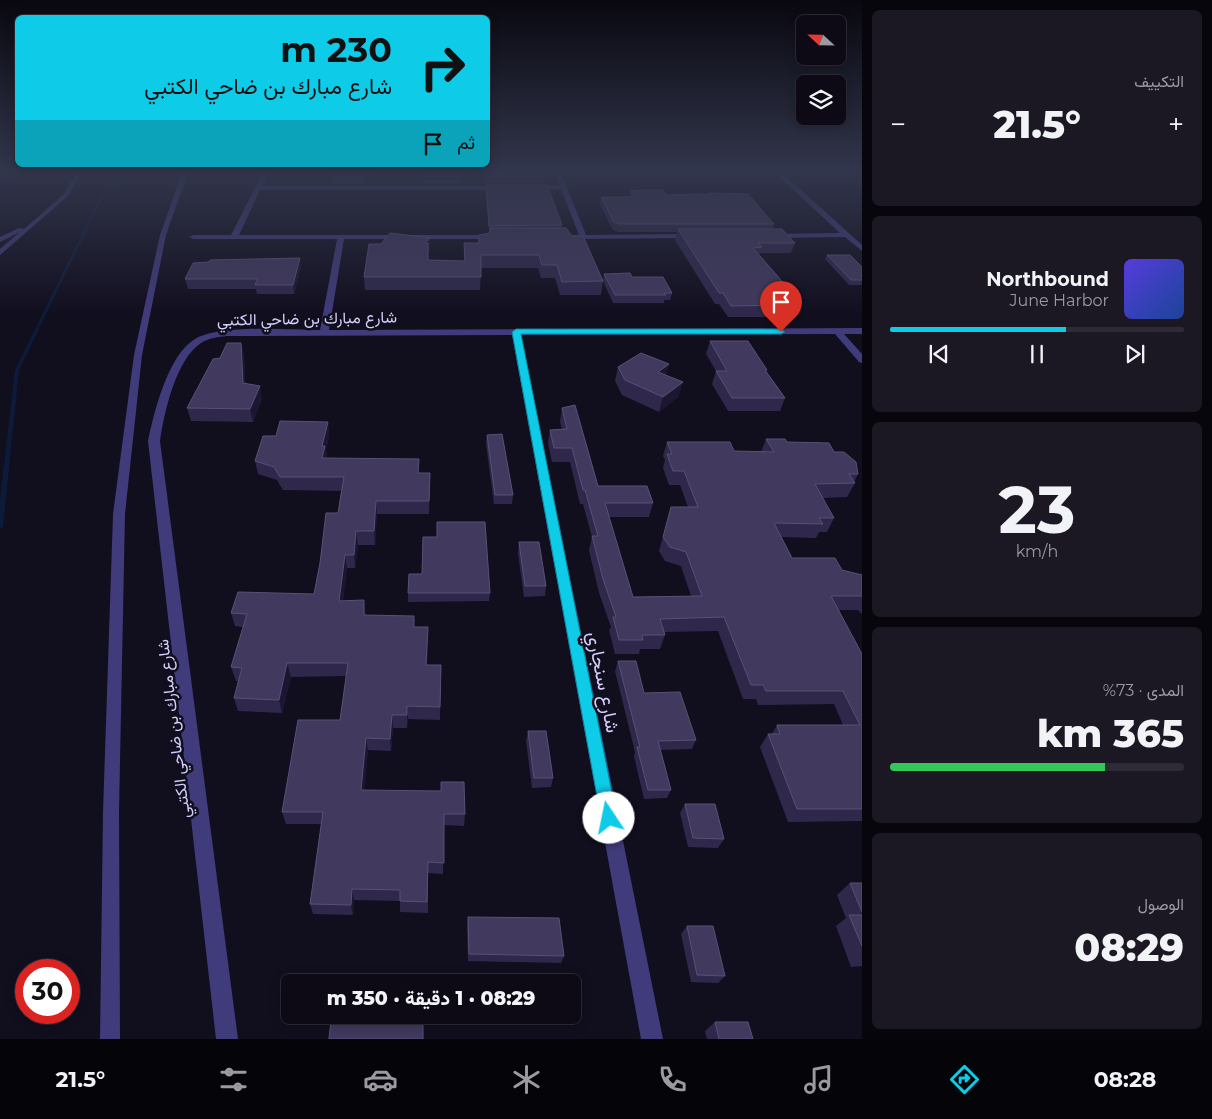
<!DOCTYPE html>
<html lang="ar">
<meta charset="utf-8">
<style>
:root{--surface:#0d0a16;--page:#1b1823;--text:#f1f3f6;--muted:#9a9aa1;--line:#2d2b35;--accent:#0ecce8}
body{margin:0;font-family:Montserrat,Vazirmatn,sans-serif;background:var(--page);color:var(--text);direction:rtl;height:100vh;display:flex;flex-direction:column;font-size:19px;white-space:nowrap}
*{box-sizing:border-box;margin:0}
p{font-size:16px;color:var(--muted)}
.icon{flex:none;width:28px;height:28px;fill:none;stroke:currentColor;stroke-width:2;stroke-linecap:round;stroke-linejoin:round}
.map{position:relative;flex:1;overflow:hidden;direction:ltr}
.drawer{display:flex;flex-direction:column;gap:10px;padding:10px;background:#07060c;width:350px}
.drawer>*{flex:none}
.banner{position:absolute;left:15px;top:15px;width:475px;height:152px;border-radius:8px;box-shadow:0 2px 12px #0003,0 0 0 1px var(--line);direction:rtl;background:#0ecce8;color:#111;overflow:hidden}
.needle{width:32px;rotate:292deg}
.buttons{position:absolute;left:796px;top:15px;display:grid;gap:10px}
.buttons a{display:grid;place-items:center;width:50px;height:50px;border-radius:8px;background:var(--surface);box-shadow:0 2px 12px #0003,0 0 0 1px var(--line);font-size:25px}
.speed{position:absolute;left:15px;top:959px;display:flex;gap:10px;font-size:25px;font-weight:700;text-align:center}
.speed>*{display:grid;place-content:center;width:65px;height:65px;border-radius:50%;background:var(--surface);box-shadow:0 2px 12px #0003,0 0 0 1px var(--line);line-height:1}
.speed .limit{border:8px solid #d22;background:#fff;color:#111}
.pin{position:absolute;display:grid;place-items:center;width:42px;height:42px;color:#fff;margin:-51px -21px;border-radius:50% 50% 50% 0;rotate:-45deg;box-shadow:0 0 5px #0007}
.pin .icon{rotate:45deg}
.me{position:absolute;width:55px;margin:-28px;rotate:349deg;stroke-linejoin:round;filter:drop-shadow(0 0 4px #0008)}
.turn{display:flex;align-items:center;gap:18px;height:105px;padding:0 15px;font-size:22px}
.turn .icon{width:65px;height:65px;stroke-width:2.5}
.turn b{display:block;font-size:35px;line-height:42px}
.then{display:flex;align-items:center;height:48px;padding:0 15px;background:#0003;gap:10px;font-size:19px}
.big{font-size:38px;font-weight:800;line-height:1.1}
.drawer .widget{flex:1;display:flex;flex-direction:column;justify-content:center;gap:8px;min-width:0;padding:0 18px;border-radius:8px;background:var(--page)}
.drawer .dial{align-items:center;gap:0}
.dial b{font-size:65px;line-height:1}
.song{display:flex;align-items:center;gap:15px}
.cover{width:60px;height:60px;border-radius:8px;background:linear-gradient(135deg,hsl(250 70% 55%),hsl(220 70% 35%))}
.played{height:5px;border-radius:2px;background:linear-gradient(90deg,var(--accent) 60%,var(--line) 60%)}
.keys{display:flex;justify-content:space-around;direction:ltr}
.heat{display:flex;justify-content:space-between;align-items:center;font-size:28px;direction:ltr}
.charge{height:8px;border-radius:4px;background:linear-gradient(90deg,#34c759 73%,var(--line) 0)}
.trip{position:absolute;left:281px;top:974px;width:300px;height:50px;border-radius:8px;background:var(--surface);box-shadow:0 2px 12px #0003,0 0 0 1px var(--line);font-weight:800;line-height:50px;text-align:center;direction:rtl}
.menu{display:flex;height:80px;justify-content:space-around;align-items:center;background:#050409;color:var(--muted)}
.menu .icon{width:35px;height:35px}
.menu .active{color:var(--accent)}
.menu b{font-size:22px;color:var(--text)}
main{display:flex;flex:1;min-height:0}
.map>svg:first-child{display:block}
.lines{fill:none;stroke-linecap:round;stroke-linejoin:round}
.stream{fill:#0c1b39;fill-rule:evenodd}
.service{fill:#403b7b;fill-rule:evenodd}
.minor{fill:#403b7b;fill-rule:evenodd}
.wall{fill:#2f284b}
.shaded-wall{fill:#1c1631}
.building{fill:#41395e;stroke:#585177}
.route{fill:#0ecce8;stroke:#098597}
.labels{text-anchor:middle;stroke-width:5;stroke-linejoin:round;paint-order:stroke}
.street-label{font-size:16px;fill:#d5cefc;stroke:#110e1e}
.near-street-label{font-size:19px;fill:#d5cefc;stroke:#110e1e}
</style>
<main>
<section class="drawer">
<div class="widget"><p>التكييف</p>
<div class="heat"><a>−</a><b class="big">21.5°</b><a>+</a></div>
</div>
<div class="widget">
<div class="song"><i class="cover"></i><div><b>Northbound</b><p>June Harbor</p></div></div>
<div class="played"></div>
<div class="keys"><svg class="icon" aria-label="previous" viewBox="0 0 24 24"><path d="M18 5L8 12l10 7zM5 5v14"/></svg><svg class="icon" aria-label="pause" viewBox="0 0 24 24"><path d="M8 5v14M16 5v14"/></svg><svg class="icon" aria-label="next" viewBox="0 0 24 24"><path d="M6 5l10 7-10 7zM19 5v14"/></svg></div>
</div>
<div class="widget dial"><b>23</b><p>km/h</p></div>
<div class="widget"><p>المدى · 73%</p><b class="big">365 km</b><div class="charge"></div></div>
<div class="widget"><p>الوصول</p><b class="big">08:29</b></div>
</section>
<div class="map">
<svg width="862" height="1039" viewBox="0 0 862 1039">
<rect width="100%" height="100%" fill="#110e1e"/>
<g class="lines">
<path class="stream" d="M 125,170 L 128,170 L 101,201 L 19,370 L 3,527 L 0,529 L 0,499 L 15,370 L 98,201 Z"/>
<path class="service" d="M 78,170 L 83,170 L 68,196 L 0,255 L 0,249 L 20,232 L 0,242 L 0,237 L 19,228 L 24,229 L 64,194 Z
M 183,170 L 189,170 L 166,235 L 142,355 L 125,514 L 119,812 L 120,1039 L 100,1039 L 103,812 L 113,514 L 134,355 L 160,235 Z"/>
<path class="minor" d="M 264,170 L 270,170 L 262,186 L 503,186 L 506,188 L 503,190 L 260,190 L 239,235 L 494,235 L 498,237 L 494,239 L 344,239 L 329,330 L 862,328 L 862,334 L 844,334 L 862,354 L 862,363 L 859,362 L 835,334 L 521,335 L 663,1039 L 641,1039 L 512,335 L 227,336 C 218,337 209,338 201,343 C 176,359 164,413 160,441 L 238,1039 L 216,1039 L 148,441 C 154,412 168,355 195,339 C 220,324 289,330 320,330 L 337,239 L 193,239 L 189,237 L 193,235 L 231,235 Z
M 554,170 L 560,170 L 586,235 L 691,234 L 695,236 L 691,238 L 563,239 L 563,235 L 579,235 L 561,189 L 533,190 L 530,188 L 533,186 L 560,185 Z
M 772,170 L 779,170 L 862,245 L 862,251 L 845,237 L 768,238 L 768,234 L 771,234 L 840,233 Z"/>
</g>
<path class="wall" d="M 334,170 L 375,170 L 375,175 L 365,175 L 364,184 L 333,184 L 332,177 Z
M 424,170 L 460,177 L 460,183 L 424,184 Z
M 485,170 L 542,170 L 545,177 L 544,183 L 485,183 Z
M 486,185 L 562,225 L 562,228 L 603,281 L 601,295 L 560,295 L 555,278 L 541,278 L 538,268 L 481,268 L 480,290 L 365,290 L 364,277 L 381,244 L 430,238 L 430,250 L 428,253 L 428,260 L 464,261 L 464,243 L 478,243 L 479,235 L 490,233 L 490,232 L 489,232 L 486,191 Z
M 631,191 L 666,195 L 709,194 L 710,193 L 774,224 L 773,229 L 795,243 L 791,253 L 760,253 L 759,255 L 796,297 L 794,303 L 796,305 L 792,317 L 728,317 L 719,304 L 715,304 L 675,240 L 677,232 L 618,232 L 613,230 L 600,205 L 601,197 L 630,197 Z
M 827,255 L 862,267 L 862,285 L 849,285 L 825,259 Z
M 301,267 L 294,294 L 257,294 L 256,289 L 188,289 L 185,279 Z
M 604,274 L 632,277 L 672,293 L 670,300 L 664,300 L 664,303 L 613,303 L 603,281 Z
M 710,341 L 767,370 L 766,371 L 785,398 L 780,411 L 728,411 L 712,384 L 716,371 L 706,354 Z
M 241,343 L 244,355 L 245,384 L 262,399 L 253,422 L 191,421 L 187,408 L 220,358 Z
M 669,364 L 666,375 L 683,382 L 678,397 L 659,412 L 622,395 L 615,381 L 618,367 Z
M 562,408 L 598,486 L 653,503 L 649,517 L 609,517 L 633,597 L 691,596 L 681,566 L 665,561 L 659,551 L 671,507 L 688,507 L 680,485 L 669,485 L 663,468 L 665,460 L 663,456 L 667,442 L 734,451 L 761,452 L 766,439 L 834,452 L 858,474 L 854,482 L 855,483 L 847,497 L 822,498 L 834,518 L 827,532 L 819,532 L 816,538 L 781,537 L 792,558 L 862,575 L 862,614 L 858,610 L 838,610 L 862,654 L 862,821 L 788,822 L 760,747 L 768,734 L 772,734 L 777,725 L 843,725 L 834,704 L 758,705 L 756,699 L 743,699 L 718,631 L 664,632 L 665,635 L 660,649 L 640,649 L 639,654 L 615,654 L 609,630 L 611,627 L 599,593 L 589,550 L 592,537 L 583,504 L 580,504 L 570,462 L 552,462 L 548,443 L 550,430 L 562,429 L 560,422 Z
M 328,422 L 329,435 L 326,450 L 327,459 L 419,473 L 430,486 L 429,514 L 377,514 L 375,545 L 358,545 L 355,568 L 347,568 L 343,600 L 366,615 L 415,627 L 428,627 L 427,665 L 441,665 L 440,720 L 408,719 L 407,728 L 393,728 L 391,751 L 368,750 L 364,790 L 465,814 L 464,826 L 444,825 L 443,874 L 428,873 L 428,913 L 400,912 L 400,901 L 354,900 L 353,915 L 313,914 L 310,904 L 321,824 L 286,824 L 282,812 L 340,720 L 346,676 L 291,677 L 282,713 L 238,711 L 234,698 L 238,681 L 236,681 L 231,667 L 243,627 L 235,626 L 231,613 L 314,594 L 338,513 L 341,491 L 283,490 L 277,480 L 258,474 L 255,461 L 276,436 Z
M 487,435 L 513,495 L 512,504 L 494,504 L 486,444 Z
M 519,542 L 546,586 L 545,596 L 524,597 L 518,553 Z
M 408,593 L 490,593 L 489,601 L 408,602 Z
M 618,661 L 644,693 L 696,740 L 692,749 L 660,750 L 671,790 L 667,798 L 644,799 L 634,756 L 635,752 L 615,671 Z
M 528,731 L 553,778 L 551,787 L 532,788 L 526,741 Z
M 685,804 L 724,839 L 718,848 L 688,847 L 680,813 Z
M 850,883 L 862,883 L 862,966 L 851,967 L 836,926 L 846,918 L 837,895 Z
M 468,917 L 564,956 L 561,963 L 468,961 L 467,925 Z
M 687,926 L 725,976 L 718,983 L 691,982 L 681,934 Z
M 715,1022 L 753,1039 L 707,1039 L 705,1031 Z"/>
<path class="shaded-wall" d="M 365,170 L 365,175 L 364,184 L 363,177 Z
M 430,238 L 430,250 L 425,256 L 425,243 Z
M 300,258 L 301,267 L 294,294 L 293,285 Z
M 796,297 L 793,305 L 791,298 Z
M 241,343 L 244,355 L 246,396 L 243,383 Z
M 669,364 L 665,378 L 658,372 Z
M 683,382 L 678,397 L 659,412 L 663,397 Z
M 260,386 L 262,399 L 253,422 L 250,409 Z
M 328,422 L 329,435 L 326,450 L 327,459 L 322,458 L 322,446 Z
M 376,501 L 377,514 L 375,545 L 374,531 Z
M 356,531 L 358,545 L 355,568 L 354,555 Z
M 345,555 L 347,568 L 341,614 L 339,601 Z
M 364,600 L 366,613 L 365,629 L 364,615 Z
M 428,627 L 428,641 L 426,678 L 426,665 Z
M 287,663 L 291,677 L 282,713 L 279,700 Z
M 407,706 L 408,719 L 407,728 Z
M 392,715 L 393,728 L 391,751 L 390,739 Z
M 366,738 L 368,750 L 363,802 L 361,790 Z
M 352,889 L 354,900 L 353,915 L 351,905 Z"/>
<path class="building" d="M 334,170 L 365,170 L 363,177 L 332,177 Z
M 424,170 L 459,170 L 460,177 L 424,177 Z
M 485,170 L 542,170 L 545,177 L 486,177 Z
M 486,185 L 547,185 L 562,225 L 489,226 Z
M 639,190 L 663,190 L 666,195 L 711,194 L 710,193 L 748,194 L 774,224 L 619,224 L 614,222 L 601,197 L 630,197 L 634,196 L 631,191 Z
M 490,228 L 566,228 L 572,236 L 583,236 L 603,281 L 562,282 L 557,265 L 542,265 L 539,255 L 481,255 L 481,277 L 364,277 L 369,244 L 381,244 L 390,233 L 430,238 L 425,243 L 428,243 L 428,260 L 465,261 L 464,243 L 479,243 L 479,235 L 490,233 Z
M 678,229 L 782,229 L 795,243 L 758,243 L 762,247 L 753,248 L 796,297 L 791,298 L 796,305 L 731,306 L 723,293 L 719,293 Z
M 827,255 L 850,255 L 862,267 L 862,280 L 851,280 Z
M 300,258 L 293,285 L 255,285 L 258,279 L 185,279 L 193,263 L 209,262 L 210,260 Z
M 630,273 L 632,277 L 663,277 L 672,293 L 664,293 L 666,295 L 615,295 L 604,274 Z
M 710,341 L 748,341 L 767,370 L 765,370 L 785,398 L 732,398 L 716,371 L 727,371 Z
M 227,343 L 241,343 L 243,383 L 260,386 L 250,409 L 187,408 L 213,359 L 220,358 Z
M 641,353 L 669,364 L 658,372 L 683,382 L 663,397 L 625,380 L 618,367 Z
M 575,405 L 598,486 L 647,486 L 653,503 L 605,503 L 633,597 L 702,596 L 686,552 L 670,547 L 663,537 L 671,507 L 698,507 L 684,471 L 673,471 L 667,454 L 672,454 L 667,442 L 730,442 L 734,451 L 774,452 L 766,439 L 785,439 L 787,442 L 829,443 L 834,452 L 844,452 L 856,462 L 858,474 L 849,474 L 855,483 L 815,484 L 834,518 L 819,518 L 823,524 L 774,523 L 792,558 L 835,558 L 842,570 L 862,575 L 862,596 L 831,596 L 862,654 L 862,809 L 797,809 L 768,734 L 780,734 L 777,725 L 860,725 L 843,691 L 766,691 L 763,685 L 751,685 L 724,617 L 660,619 L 665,635 L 642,635 L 643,640 L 619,640 L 613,617 L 616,617 L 603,579 L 592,536 L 598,536 L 585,490 L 583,490 L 572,448 L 554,448 L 550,430 L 567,429 L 562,408 Z
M 280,421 L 328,422 L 322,446 L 325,446 L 322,458 L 419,459 L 418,473 L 430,473 L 429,501 L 376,501 L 374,531 L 356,531 L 354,555 L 345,555 L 339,601 L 364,600 L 364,615 L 414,616 L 414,627 L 428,627 L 426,665 L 441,665 L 440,707 L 407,706 L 407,715 L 392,715 L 390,739 L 366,738 L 361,790 L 441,791 L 441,782 L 464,782 L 465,814 L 444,814 L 444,863 L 428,862 L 427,902 L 400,901 L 400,890 L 352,889 L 351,905 L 310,904 L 323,812 L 282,812 L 298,720 L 340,720 L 348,663 L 287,663 L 279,700 L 234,698 L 242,668 L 231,667 L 247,614 L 231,613 L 238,592 L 314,594 L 320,563 L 326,513 L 338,513 L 344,477 L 280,477 L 274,467 L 255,461 L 263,436 L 276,436 Z
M 502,434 L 513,495 L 495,495 L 487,435 Z
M 437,522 L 485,522 L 490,593 L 408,593 L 409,574 L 422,574 L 423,537 L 437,537 Z
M 519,542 L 539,542 L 546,586 L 525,586 Z
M 618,661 L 636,661 L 644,693 L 680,692 L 696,740 L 658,741 L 671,790 L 648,790 L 637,747 L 640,747 Z
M 528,731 L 546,731 L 553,778 L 534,778 Z
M 685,804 L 715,804 L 724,839 L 693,838 Z
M 850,883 L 862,883 L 862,912 Z
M 849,915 L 862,915 L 862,946 Z
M 468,917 L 559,918 L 564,956 L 469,954 Z
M 687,926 L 713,926 L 725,976 L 697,975 Z
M 327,976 L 353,976 L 353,982 L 327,982 Z
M 423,978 L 423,982 L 374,982 L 374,979 Z
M 373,1015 L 423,1015 L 423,1039 L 329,1039 L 331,1020 L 372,1020 Z
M 715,1022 L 748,1022 L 753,1039 L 719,1039 Z"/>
<linearGradient id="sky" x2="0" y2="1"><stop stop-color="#090810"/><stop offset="0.54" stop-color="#32364c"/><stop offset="1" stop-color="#32364c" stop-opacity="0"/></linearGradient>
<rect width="862" height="316" fill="url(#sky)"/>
<path class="route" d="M 516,329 L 781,329 L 785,332 L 781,334 L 521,334 L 617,818 L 615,824 L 609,826 L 603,824 L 601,818 L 512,332 Z"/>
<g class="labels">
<g class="street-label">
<text transform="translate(307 318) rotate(-1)" y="6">شارع مبارك بن ضاحي الكتبي</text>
<text transform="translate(173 729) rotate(-97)" y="6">شارع مبارك بن ضاحي الكتبي</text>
</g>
<g class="near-street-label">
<text transform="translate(604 682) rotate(79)" y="7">شارع سنجاري</text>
</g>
</g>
</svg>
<div class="buttons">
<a><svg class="needle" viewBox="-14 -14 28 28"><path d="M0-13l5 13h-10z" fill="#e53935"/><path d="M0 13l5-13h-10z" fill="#9a9aa1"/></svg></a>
<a><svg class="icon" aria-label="layers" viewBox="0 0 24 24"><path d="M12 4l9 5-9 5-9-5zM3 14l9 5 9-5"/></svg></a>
</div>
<div class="speed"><div class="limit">30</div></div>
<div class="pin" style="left:781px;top:332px;background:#d93025"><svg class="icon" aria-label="arrive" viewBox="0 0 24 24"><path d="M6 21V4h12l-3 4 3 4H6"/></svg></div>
<svg class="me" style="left:609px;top:818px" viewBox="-20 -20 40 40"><circle r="19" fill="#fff"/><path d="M0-13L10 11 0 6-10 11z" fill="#0ecce8"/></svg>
<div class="trip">08:29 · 1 دقيقة · 350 m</div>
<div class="banner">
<div class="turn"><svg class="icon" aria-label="right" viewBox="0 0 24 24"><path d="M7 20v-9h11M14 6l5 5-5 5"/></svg><div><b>230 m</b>شارع مبارك بن ضاحي الكتبي</div></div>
<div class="then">ثم<svg class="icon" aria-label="arrive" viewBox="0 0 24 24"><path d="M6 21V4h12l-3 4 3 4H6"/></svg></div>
</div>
</div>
</main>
<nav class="menu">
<b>08:28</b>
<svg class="icon active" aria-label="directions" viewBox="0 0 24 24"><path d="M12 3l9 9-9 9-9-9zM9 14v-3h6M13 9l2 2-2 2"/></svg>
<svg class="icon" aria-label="music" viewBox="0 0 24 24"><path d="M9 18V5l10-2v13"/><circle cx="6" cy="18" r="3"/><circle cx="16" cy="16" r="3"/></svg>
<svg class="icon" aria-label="phone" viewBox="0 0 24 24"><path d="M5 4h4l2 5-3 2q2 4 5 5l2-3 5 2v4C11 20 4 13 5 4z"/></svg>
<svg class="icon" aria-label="climate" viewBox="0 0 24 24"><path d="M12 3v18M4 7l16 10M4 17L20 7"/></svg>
<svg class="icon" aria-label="car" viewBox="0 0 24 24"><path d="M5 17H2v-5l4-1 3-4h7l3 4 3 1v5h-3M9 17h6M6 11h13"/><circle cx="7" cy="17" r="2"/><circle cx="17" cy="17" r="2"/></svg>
<svg class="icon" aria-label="filters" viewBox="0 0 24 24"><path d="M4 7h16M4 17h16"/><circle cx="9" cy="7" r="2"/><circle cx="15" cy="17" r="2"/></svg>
<b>21.5°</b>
</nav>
